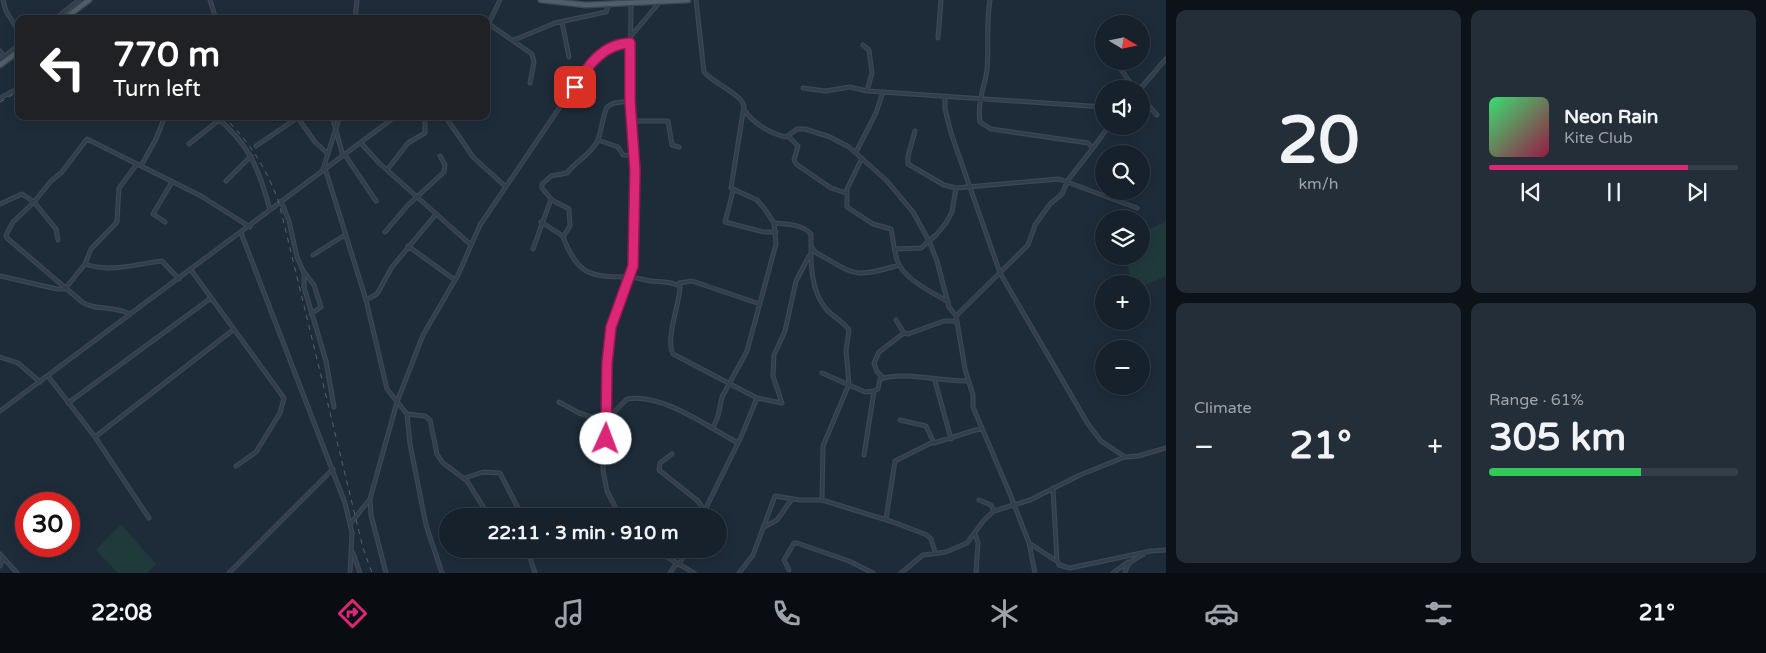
<!DOCTYPE html>
<meta charset="utf-8">
<style>
:root{--surface:#16212c;--page:#232e38;--text:#f1f3f6;--muted:#9ea3a9;--line:#353e48;--accent:#db2777}
body{margin:0;font-family:"Varela Round",sans-serif;background:var(--page);color:var(--text);height:100vh;display:flex;flex-direction:column;font-size:19px;white-space:nowrap}
*{box-sizing:border-box;margin:0}
p{font-size:16px;color:var(--muted)}
.icon{flex:none;width:28px;height:28px;fill:none;stroke:currentColor;stroke-width:2;stroke-linecap:round;stroke-linejoin:round}
.map{position:relative;flex:1;overflow:hidden}
.details{display:flex;flex-direction:column;gap:10px;padding:10px;background:#0c1218;width:600px}
.details>*{flex:none}
.hud{position:absolute;left:15px;top:15px;width:475px;height:105px;border-radius:10px;box-shadow:0 2px 12px #0003,0 0 0 1px var(--line);background:#202124;color:#fff;overflow:hidden}
.needle{width:32px;rotate:100deg}
.buttons{position:absolute;left:1095px;top:15px;display:grid;gap:10px}
.buttons a{display:grid;place-items:center;width:55px;height:55px;border-radius:50%;background:var(--surface);box-shadow:0 2px 12px #0003,0 0 0 1px var(--line);font-size:25px}
.speed{position:absolute;left:15px;top:492px;display:flex;gap:10px;font-size:25px;font-weight:700;text-align:center}
.speed>*{display:grid;place-content:center;width:65px;height:65px;border-radius:50%;background:var(--surface);box-shadow:0 2px 12px #0003,0 0 0 1px var(--line);line-height:1}
.speed .limit{border:8px solid #d22;background:#fff;color:#111}
.pin{position:absolute;display:grid;place-items:center;width:42px;height:42px;color:#fff;margin:-21px;border-radius:10px;box-shadow:0 2px 8px #0006}
.me{position:absolute;width:55px;margin:-28px;rotate:2deg;stroke-linejoin:round;filter:drop-shadow(0 0 4px #0008)}
.turn{display:flex;align-items:center;gap:18px;height:105px;padding:0 15px;font-size:22px}
.turn .icon{width:65px;height:65px;stroke-width:2.5}
.turn b{display:block;font-size:35px;line-height:42px}
.big{font-size:38px;font-weight:700;line-height:1.1}
.details .widget{flex:1;display:flex;flex-direction:column;justify-content:center;gap:8px;min-width:0;padding:0 18px;border-radius:10px;background:var(--page)}
.details .dial{align-items:center;gap:0}
.dial b{font-size:65px;line-height:1}
.song{display:flex;align-items:center;gap:15px}
.cover{width:60px;height:60px;border-radius:8px;background:linear-gradient(135deg,hsl(140 70% 55%),hsl(340 70% 35%))}
.played{height:5px;border-radius:2px;background:linear-gradient(90deg,var(--accent) 80%,var(--line) 80%)}
.keys{display:flex;justify-content:space-around;direction:ltr}
.heat{display:flex;justify-content:space-between;align-items:center;font-size:28px;direction:ltr}
.charge{height:8px;border-radius:4px;background:linear-gradient(90deg,#34c759 61%,var(--line) 0)}
.details .tiles{flex:1;display:grid;gap:10px;grid-template-columns:repeat(2,1fr)}
.trip{position:absolute;left:439px;top:508px;width:288px;height:50px;border-radius:25px;background:var(--surface);box-shadow:0 2px 12px #0003,0 0 0 1px var(--line);font-weight:700;line-height:50px;text-align:center}
.tabs{display:flex;height:80px;justify-content:space-around;align-items:center;background:#090d12;color:var(--muted)}
.tabs .icon{width:35px;height:35px}
.tabs .current{color:var(--accent)}
.tabs b{font-size:22px;color:var(--text)}
main{display:flex;flex:1;min-height:0}
.map>svg:first-child{display:block}
.green{fill:#203a3b}
.lines{fill:none;stroke-linecap:round;stroke-linejoin:round}
.street-casing{stroke:#3b4754;stroke-width:5}
.primary-casing{stroke:#3b4754;stroke-width:7}
.street{stroke:#323e4a;stroke-width:2.5}
.primary{stroke:#505d6a;stroke-width:4.5}
.rail{stroke:#536272;stroke-width:1;stroke-dasharray:5 5;stroke-linecap:butt}
.route-casing{stroke:#8e194d;stroke-width:12}
.route{stroke:#db2777;stroke-width:9}
</style>
<main>
<div class="map">
<svg width="1166" height="573" viewBox="0 0 1166 573">
<rect width="100%" height="100%" fill="#1e2c3a"/>
<path class="green" d="M 1166,221 L 1166,276 L 1141,287 L 1141,284 L 1133,284 L 1124,256 L 1141,256 L 1141,233 Z
M 121,524 L 156,564 L 147,573 L 118,573 L 96,550 Z"/>
<g class="lines">
<g class="street-casing">
<path id="street" d="M 3,0 L 6,11 L 19,32
M 210,0 L 216,19
M 696,0 L 704,72 C 716,85 740,93 744,106 L 731,188 L 757,200 L 764,208 L 774,223 L 776,244 L 747,351 L 722,397 L 718,416 L 713,428
M 55,19 L 79,0
M 355,19 L 357,0
M 562,22 L 569,57
M 489,24 L 532,54 L 534,62 L 530,83
M 486,29 L 500,0
M 631,36 L 659,3
M 938,38 L 941,0
M 514,40 L 555,23 L 606,12 L 609,5
M 863,45 L 869,50 L 872,73 L 867,91
M 0,51 L 4,56
M 0,60 L 19,45
M 1117,64 L 1135,89
M 803,88 L 825,91 L 850,87 L 867,91 L 1104,107
M 1140,89 L 1166,59
M 945,97 L 945,109 L 951,133 L 1000,273 L 1088,424 L 1101,441 L 1125,457
M 1141,97 L 1157,115
M 0,98 L 19,88
M 630,101 L 614,103 L 607,107 C 602,118 602,131 597,142 C 590,155 575,162 567,173 L 551,176 L 542,184 L 542,188 L 552,200 L 569,209 L 570,226 L 563,237 C 578,275 590,277 628,277 C 635,277 643,280 651,281 C 662,282 670,281 680,286 L 679,283 L 692,281 L 760,304
M 745,111 C 753,123 771,134 786,137 L 797,129 L 805,129 L 830,137 L 849,147 L 886,180 L 913,212 L 929,241 L 937,261 L 949,307 L 956,316 L 965,369 L 973,395 L 973,407 L 1010,494 L 1029,543 L 1058,562 L 1059,565 L 1070,568 L 1151,551 L 1166,550
M 215,116 C 249,144 259,168 270,210
M 332,116 L 343,156
M 445,116 L 473,157 L 506,187
M 298,118 L 315,142 L 327,153
M 632,121 L 668,121 L 672,145 L 679,147
M 915,131 L 908,156 L 908,164 L 944,185 L 956,188 L 1059,179 L 1137,208
M 788,136 L 798,146 L 794,160 L 796,164 L 831,188 L 846,193
M 598,140 L 618,147 L 623,155 L 635,156
M 361,143 L 379,163 L 471,245
M 189,144 L 219,120
M 256,146 L 300,116
M 1093,148 L 1109,126
M 856,152 L 876,113 L 883,92
M 345,155 L 376,201
M 862,158 L 847,189 L 847,207 L 873,224 L 891,229 C 893,239 894,250 897,260 C 904,280 931,291 948,302
M 141,166 L 156,139 L 165,116
M 325,168 L 366,300 L 387,389 L 407,414 L 410,444 L 426,525 L 442,573
M 323,169 L 340,116
M 387,170 L 408,143 L 425,133 L 425,116
M 226,181 L 251,156
M 733,191 L 725,222 L 764,232 L 776,232
M 281,201 L 289,221 L 297,257 L 304,273 L 304,287 L 326,361 L 334,407
M 0,204 L 22,194 L 34,202 L 51,181 L 62,172 L 87,139 L 201,196 L 250,227
M 165,222 L 153,214 L 172,182
M 541,222 L 563,236
M 774,223 C 786,224 802,224 811,234 C 811,259 809,288 826,309 C 833,317 843,321 849,330 L 846,351 L 849,384 L 823,446 L 822,500
M 385,232 L 408,205 L 444,172 L 445,165 L 440,156
M 241,233 L 345,503 L 352,533 L 350,573
M 58,240 L 56,229 L 34,202 L 13,222 L 6,235 L 7,238 L 82,302 C 96,311 112,305 130,314
M 408,246 L 455,280
M 811,246 L 815,252 C 856,275 852,279 899,265
M 533,249 L 551,199
M 895,249 L 921,248 L 936,235 L 946,223 L 952,212 L 956,188
M 313,255 L 345,235
M 85,264 C 109,273 137,264 162,261 L 179,279
M 191,270 L 284,398 L 280,413 L 256,452 L 236,466
M 304,272 L 314,285 L 321,307 L 311,314
M 0,276 L 57,289 L 65,289 L 85,264 L 91,249 L 117,222 L 119,188 L 137,164
M 680,286 C 680,304 665,338 673,354 L 757,398 L 782,403
M 366,300 L 377,294 L 392,267 L 436,214
M 956,316 L 1028,245 L 1035,225 L 1050,204 L 1062,194 L 1068,180 L 1093,148 L 1088,143 L 991,129 L 980,122 C 977,103 984,89 987,70 C 989,47 986,23 990,0
M 896,320 L 904,333 L 908,334 L 944,321 L 956,321
M 0,357 L 18,363 L 40,382
M 822,373 L 865,392 L 874,391
M 48,376 L 95,437 L 149,518
M 884,378 L 877,372 L 874,363 L 879,352 L 904,333
M 935,381 L 951,439
M 559,402 L 579,413 L 607,422
M 68,403 L 211,298
M 782,403 L 773,376 L 774,355 L 785,331 L 796,281 L 809,256
M 0,411 L 396,116
M 407,414 L 425,416 L 430,420 L 437,454 L 442,462 L 467,481 L 489,516
M 608,418 L 627,399 C 663,393 708,427 738,443
M 900,420 L 926,426 L 934,443 L 982,428
M 95,437 L 233,330
M 672,454 L 660,463 L 659,470 L 698,501 L 704,510
M 864,455 L 874,391 L 878,389 L 880,379 C 906,371 940,382 968,381
M 465,478 L 483,472 L 500,473 L 519,510
M 1053,488 L 1057,561
M 979,500 L 991,505 L 994,511
M 620,516 L 607,491 L 603,470 L 607,427 L 607,363 L 611,327 L 633,266 L 635,169 L 630,101 L 631,5
M 702,516 L 741,437 L 757,398
M 886,519 L 895,461 L 933,442
M 351,523 L 369,500
M 764,527 L 777,520 L 792,499
M 975,534 L 978,543 L 976,573
M 1029,543 L 1035,573
M 527,549 L 535,573
M 653,549 L 694,573
M 353,553 L 360,573
M 0,554 L 17,573
M 679,565 L 687,549
M 0,566 L 3,558
M 789,570 L 784,560 L 794,543 L 797,543 L 849,561 L 873,573
M 229,573 L 333,469
M 386,573 L 371,515 L 370,499 L 397,402 L 423,335 L 458,275 L 480,225 L 587,67 L 611,47 L 630,43
M 670,573 L 676,564
M 739,573 L 753,555 L 775,496 L 800,500 L 822,500 L 893,522 L 927,535 L 931,539 L 935,552
M 901,573 L 923,555 L 946,552 L 967,543 L 984,520 L 994,511 L 1030,500 L 1080,475 L 1125,457 L 1138,456 L 1166,448
M 1113,573 L 1128,562
M 1125,573 C 1127,560 1136,560 1145,553"/>
</g>
<g class="primary-casing">
<path id="primary" d="M 541,0 L 586,5 L 688,0
M 64,19 L 89,0
M 0,65 L 19,51"/>
</g>
<use href="#street" class="street"/>
<use href="#primary" class="primary"/>
<path class="rail" d="M 0,102 L 19,91
M 223,116 C 249,141 267,169 279,203 L 363,548 L 372,573"/>
</g>
<g class="lines">
<g class="route-casing">
<path id="route" d="M 575,87 C 588,65 603,44 630,43 L 630,101 L 635,170 L 633,266 L 611,327 L 607,363 L 606,439"/>
</g>
<use href="#route" class="route"/>
</g>
</svg>
<div class="buttons">
<a><svg class="needle" viewBox="-14 -14 28 28"><path d="M0-13l5 13h-10z" fill="#e53935"/><path d="M0 13l5-13h-10z" fill="#9ea3a9"/></svg></a>
<a><svg class="icon" aria-label="sound" viewBox="0 0 24 24"><path d="M4 9h4l5-4v14l-5-4H4zM17 9q2 3 0 6"/></svg></a>
<a><svg class="icon" aria-label="search" viewBox="0 0 24 24"><circle cx="10" cy="10" r="6"/><path d="M15 15l6 6"/></svg></a>
<a><svg class="icon" aria-label="layers" viewBox="0 0 24 24"><path d="M12 4l9 5-9 5-9-5zM3 14l9 5 9-5"/></svg></a>
<a>+</a>
<a>−</a>
</div>
<div class="speed"><div class="limit">30</div></div>
<div class="pin" style="left:575px;top:87px;background:#d93025"><svg class="icon" aria-label="arrive" viewBox="0 0 24 24"><path d="M6 21V4h12l-3 4 3 4H6"/></svg></div>
<svg class="me" style="left:606px;top:439px" viewBox="-20 -20 40 40"><circle r="19" fill="#fff"/><path d="M0-13L10 11 0 6-10 11z" fill="#db2777"/></svg>
<div class="trip">22:11 · 3 min · 910 m</div>
<div class="hud">
<div class="turn"><svg class="icon" aria-label="left" viewBox="0 0 24 24"><path d="M17 20v-9H6M10 6l-5 5 5 5"/></svg><div><b>770 m</b>Turn left</div></div>
</div>
</div>
<section class="details">
<div class="tiles">
<div class="widget dial"><b>20</b><p>km/h</p></div>
<div class="widget">
<div class="song"><i class="cover"></i><div><b>Neon Rain</b><p>Kite Club</p></div></div>
<div class="played"></div>
<div class="keys"><svg class="icon" aria-label="previous" viewBox="0 0 24 24"><path d="M18 5L8 12l10 7zM5 5v14"/></svg><svg class="icon" aria-label="pause" viewBox="0 0 24 24"><path d="M8 5v14M16 5v14"/></svg><svg class="icon" aria-label="next" viewBox="0 0 24 24"><path d="M6 5l10 7-10 7zM19 5v14"/></svg></div>
</div>
<div class="widget"><p>Climate</p>
<div class="heat"><a>−</a><b class="big">21°</b><a>+</a></div>
</div>
<div class="widget"><p>Range · 61%</p><b class="big">305 km</b><div class="charge"></div></div>
</div>
</section>
</main>
<nav class="tabs">
<b>22:08</b>
<svg class="icon current" aria-label="directions" viewBox="0 0 24 24"><path d="M12 3l9 9-9 9-9-9zM9 14v-3h6M13 9l2 2-2 2"/></svg>
<svg class="icon" aria-label="music" viewBox="0 0 24 24"><path d="M9 18V5l10-2v13"/><circle cx="6" cy="18" r="3"/><circle cx="16" cy="16" r="3"/></svg>
<svg class="icon" aria-label="phone" viewBox="0 0 24 24"><path d="M5 4h4l2 5-3 2q2 4 5 5l2-3 5 2v4C11 20 4 13 5 4z"/></svg>
<svg class="icon" aria-label="climate" viewBox="0 0 24 24"><path d="M12 3v18M4 7l16 10M4 17L20 7"/></svg>
<svg class="icon" aria-label="car" viewBox="0 0 24 24"><path d="M5 17H2v-5l4-1 3-4h7l3 4 3 1v5h-3M9 17h6M6 11h13"/><circle cx="7" cy="17" r="2"/><circle cx="17" cy="17" r="2"/></svg>
<svg class="icon" aria-label="filters" viewBox="0 0 24 24"><path d="M4 7h16M4 17h16"/><circle cx="9" cy="7" r="2"/><circle cx="15" cy="17" r="2"/></svg>
<b>21°</b>
</nav>
